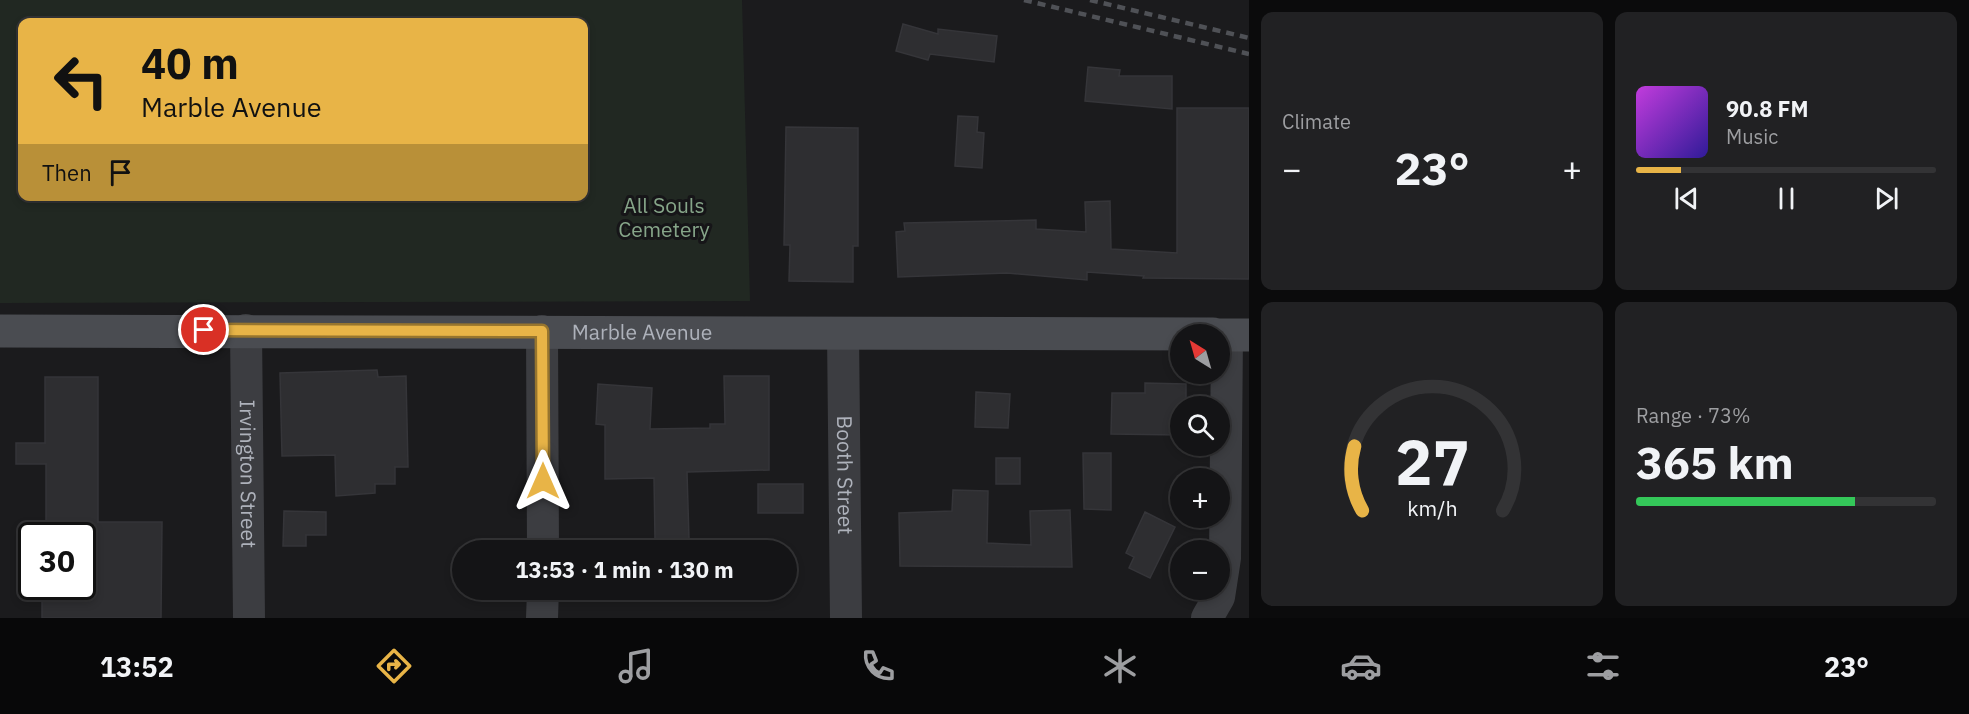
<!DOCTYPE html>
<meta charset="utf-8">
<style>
:root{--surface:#141416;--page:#212123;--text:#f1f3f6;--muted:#9d9ea1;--line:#333335;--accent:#e8b447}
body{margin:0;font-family:"IBM Plex Sans",sans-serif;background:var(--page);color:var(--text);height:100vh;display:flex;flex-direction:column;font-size:22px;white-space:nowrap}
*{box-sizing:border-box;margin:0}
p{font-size:20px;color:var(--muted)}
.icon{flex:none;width:33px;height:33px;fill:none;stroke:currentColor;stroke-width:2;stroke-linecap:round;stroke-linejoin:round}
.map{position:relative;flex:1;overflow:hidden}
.details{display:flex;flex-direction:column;gap:12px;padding:12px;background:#0b0b0c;width:720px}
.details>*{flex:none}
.banner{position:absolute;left:18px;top:18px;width:570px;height:183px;border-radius:12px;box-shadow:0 3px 9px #0003,0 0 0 2px var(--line);background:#e8b447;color:#111;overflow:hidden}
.needle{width:39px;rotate:323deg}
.controls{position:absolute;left:1170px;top:324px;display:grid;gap:12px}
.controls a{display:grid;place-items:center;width:60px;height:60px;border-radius:50%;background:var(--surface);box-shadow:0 3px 9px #0003,0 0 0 2px var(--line);font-size:30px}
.speed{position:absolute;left:18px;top:522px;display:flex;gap:12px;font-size:30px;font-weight:700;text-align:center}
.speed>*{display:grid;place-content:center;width:78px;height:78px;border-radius:50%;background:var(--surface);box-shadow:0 3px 9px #0003,0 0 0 2px var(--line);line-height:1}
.speed .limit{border:3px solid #111;border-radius:9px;background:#fff;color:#111}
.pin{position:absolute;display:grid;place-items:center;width:51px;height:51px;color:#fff;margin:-26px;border:3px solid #fff;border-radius:50%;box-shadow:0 2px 6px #0007}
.me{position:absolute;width:66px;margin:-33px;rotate:0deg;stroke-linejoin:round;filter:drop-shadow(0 0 4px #0008)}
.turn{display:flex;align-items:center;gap:21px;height:126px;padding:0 24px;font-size:27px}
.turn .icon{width:78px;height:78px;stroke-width:2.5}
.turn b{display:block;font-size:42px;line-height:51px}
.then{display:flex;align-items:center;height:57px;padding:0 24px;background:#0003;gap:12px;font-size:22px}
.big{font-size:45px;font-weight:700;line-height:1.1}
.details .card{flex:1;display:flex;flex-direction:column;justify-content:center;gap:9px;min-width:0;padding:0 21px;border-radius:12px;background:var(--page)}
.details .dial{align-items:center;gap:0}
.dial svg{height:156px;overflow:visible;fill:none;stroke:var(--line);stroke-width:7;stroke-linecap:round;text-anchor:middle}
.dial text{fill:var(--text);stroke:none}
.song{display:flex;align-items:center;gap:18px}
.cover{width:72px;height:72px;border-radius:9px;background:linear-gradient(135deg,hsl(290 70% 55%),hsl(250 70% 35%))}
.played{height:6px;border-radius:3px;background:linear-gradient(90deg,var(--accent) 15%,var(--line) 15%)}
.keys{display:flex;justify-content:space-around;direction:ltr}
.heat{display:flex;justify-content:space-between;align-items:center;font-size:33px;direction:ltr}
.charge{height:9px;border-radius:4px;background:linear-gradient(90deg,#34c759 73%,var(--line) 0)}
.details .tiles{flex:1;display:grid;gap:12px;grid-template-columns:repeat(2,1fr)}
.trip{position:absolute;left:452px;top:540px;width:345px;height:60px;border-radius:30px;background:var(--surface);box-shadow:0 3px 9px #0003,0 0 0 2px var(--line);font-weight:700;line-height:60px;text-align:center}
.tab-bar{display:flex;height:96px;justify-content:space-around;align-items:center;background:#080809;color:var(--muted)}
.tab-bar .icon{width:42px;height:42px}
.tab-bar .current{color:var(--accent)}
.tab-bar b{font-size:27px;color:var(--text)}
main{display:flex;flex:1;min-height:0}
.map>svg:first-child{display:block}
.green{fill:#212822;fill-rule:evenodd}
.building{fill:#2e2e31;stroke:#353539;stroke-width:1.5}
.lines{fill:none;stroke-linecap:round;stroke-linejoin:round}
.street{stroke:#3c3d41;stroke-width:32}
.secondary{stroke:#4a4c51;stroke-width:33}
.rail{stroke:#4f5156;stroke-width:4.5;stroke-dasharray:8 6;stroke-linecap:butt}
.route-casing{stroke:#97752e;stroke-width:15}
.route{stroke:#e8b447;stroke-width:10}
.labels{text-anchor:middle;stroke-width:6;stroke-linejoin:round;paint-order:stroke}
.park-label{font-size:21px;fill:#86a589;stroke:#161518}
.street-label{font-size:21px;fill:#aeb2bb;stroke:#161518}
</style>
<main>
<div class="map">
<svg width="1249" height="618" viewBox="0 0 1249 618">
<rect width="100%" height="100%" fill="#1b1b1d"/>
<path class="green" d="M 0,0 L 742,0 L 750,301 L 0,303 ZM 22,22 L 584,22 L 584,196 L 22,196 Z"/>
<path class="building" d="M 903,24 L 938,34 L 938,29 L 997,36 L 994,62 L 930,54 L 928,60 L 896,51 Z
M 1088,67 L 1120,70 L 1119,76 L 1172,76 L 1172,109 L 1085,101 Z
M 1177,108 L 1249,108 L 1249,279 L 1143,278 L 1144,276 L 1087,272 L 1087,280 L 1007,273 L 898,277 L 896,232 L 905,231 L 904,223 L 1036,220 L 1036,229 L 1086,232 L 1085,202 L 1110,201 L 1111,249 L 1177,253 Z
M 958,116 L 978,117 L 977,132 L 984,133 L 982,168 L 955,166 Z
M 786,127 L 858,128 L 858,246 L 853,246 L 853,282 L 789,281 L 790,245 L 784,245 Z
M 377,370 L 378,377 L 406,376 L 408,467 L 395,467 L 395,484 L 375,484 L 375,493 L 336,496 L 335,455 L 282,456 L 280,373 Z
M 724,376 L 769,376 L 769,470 L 687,472 L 689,539 L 655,540 L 654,478 L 605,479 L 605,425 L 596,424 L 598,384 L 652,388 L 650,429 L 710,428 L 710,424 L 725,424 Z
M 45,377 L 98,377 L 98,522 L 162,522 L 161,618 L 42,618 L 42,586 L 82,586 L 82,536 L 46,536 L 46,464 L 16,464 L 16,443 L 45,443 Z
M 1145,383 L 1186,384 L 1186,406 L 1180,406 L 1180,435 L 1111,434 L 1112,393 L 1145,393 Z
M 976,392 L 1010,394 L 1008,428 L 975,427 Z
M 1083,453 L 1111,453 L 1111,510 L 1084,509 Z
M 996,458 L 1020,458 L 1020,484 L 996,484 Z
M 758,484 L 803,484 L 803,513 L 758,513 Z
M 953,490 L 988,491 L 987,543 L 1031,545 L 1030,511 L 1070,510 L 1072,567 L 900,566 L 899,513 L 952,511 Z
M 284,511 L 326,512 L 326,535 L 306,535 L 306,546 L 283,546 Z
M 1145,512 L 1175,527 L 1150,578 L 1129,568 L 1134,557 L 1126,553 Z"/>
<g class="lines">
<g class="street">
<path id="s1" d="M 246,330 L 249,618"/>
<path d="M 542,331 L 543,550"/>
<path id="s2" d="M 843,333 L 846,618"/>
<path d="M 542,618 L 543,590"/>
<path d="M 1207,618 L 1219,597 L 1225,558 L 1227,335"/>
</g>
<g class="secondary">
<path id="s3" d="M 0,331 L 1213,334"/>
<path d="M 1220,335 L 1249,335"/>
</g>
<path class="rail" d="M 1024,0 L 1249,54
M 1090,0 L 1249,38"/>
</g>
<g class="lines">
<g class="route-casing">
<path id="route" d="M 204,330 L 542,331 L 543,481"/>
</g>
<use href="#route" class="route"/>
</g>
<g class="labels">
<g class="park-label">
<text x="664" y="213">All Souls<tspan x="664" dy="24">Cemetery</tspan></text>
</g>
<g class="street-label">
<text dy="7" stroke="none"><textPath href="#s3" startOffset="642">Marble Avenue</textPath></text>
<text dy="7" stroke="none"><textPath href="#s1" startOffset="144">Irvington Street</textPath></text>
<text dy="7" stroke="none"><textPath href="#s2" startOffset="142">Booth Street</textPath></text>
</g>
</g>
</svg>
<div class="controls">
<a><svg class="needle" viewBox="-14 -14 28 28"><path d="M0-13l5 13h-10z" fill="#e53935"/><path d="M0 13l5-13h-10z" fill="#9d9ea1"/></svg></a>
<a><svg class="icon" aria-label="search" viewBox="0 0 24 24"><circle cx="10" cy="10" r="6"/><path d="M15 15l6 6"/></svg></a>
<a>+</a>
<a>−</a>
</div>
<div class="speed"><div class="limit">30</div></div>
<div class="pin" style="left:204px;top:330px;background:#d93025"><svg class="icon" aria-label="arrive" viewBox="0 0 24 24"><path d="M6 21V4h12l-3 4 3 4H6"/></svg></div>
<svg class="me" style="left:543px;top:481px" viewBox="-20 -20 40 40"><path d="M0-17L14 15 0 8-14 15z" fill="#e8b447" stroke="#fff" stroke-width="4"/></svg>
<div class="trip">13:53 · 1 min · 130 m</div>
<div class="banner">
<div class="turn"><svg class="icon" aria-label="left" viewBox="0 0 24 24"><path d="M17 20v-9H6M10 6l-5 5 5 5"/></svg><div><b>40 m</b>Marble Avenue</div></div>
<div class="then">Then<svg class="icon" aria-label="arrive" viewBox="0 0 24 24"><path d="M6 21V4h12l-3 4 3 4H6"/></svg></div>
</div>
</div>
<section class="details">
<div class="tiles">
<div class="card"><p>Climate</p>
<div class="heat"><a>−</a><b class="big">23°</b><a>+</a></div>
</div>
<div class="card">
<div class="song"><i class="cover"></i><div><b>90.8 FM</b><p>Music</p></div></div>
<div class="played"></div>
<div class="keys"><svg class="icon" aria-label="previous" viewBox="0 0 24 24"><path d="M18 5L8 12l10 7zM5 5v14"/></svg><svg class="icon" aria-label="pause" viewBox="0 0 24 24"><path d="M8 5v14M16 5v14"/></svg><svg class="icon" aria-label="next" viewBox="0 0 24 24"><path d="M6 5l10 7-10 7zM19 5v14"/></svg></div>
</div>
<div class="card dial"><svg viewBox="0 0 100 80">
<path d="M14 69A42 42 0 1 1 86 69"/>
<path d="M14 69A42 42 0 0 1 10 36" stroke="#e8b447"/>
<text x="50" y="56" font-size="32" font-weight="700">27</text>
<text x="50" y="72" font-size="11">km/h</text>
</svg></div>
<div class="card"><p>Range · 73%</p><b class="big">365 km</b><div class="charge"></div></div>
</div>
</section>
</main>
<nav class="tab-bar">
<b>13:52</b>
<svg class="icon current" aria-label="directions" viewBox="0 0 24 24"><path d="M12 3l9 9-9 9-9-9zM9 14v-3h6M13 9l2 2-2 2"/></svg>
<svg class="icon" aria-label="music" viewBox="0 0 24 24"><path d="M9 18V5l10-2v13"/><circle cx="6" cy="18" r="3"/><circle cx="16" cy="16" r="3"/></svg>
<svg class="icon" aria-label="phone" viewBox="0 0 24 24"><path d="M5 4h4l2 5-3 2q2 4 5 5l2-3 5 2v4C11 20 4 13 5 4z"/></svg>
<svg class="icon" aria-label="climate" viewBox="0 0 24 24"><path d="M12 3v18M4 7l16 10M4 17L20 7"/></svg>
<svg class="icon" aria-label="car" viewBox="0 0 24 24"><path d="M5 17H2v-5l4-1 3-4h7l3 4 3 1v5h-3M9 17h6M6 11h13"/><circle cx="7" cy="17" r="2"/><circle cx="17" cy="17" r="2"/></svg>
<svg class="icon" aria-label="filters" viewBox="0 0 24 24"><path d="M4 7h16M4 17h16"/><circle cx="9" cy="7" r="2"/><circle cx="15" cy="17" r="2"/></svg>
<b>23°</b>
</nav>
